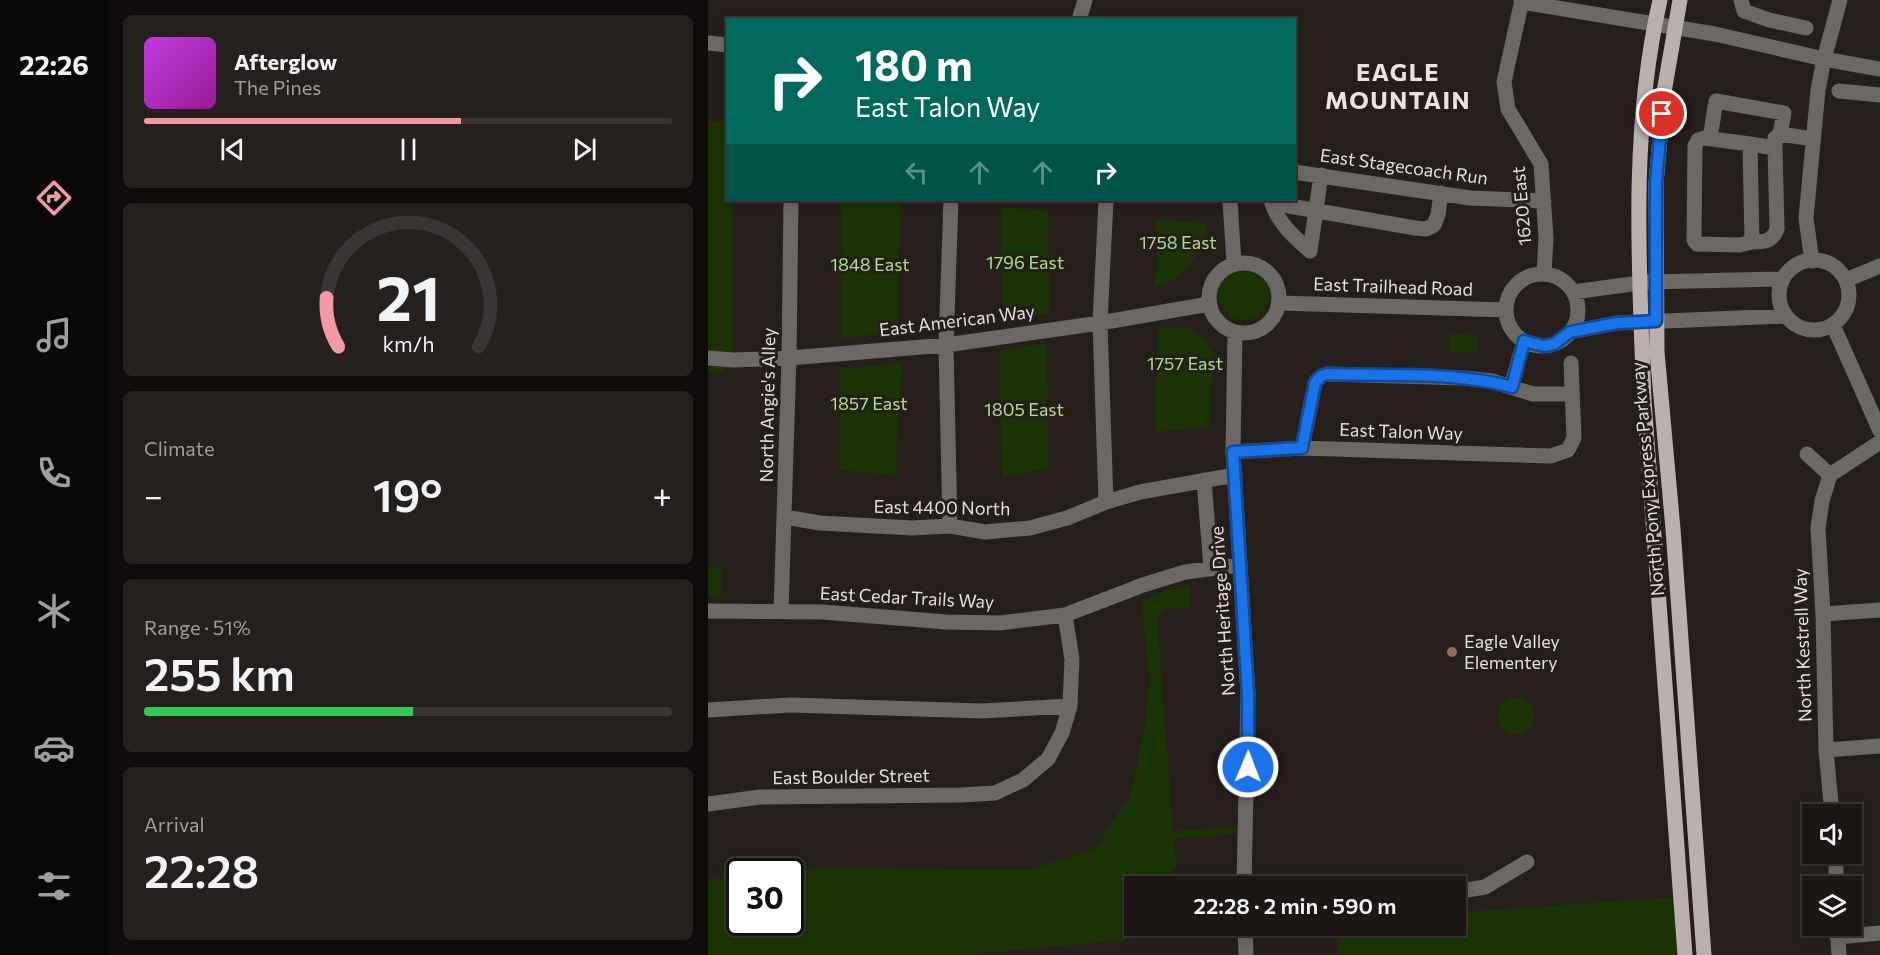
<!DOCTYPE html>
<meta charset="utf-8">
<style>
:root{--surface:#1c1614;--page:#251f1d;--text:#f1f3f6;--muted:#a09fa0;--line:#3a3534;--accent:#f49aa6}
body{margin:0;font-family:Commissioner,sans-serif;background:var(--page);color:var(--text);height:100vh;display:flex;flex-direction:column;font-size:22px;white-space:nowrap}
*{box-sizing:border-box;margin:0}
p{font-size:20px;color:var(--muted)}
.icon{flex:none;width:33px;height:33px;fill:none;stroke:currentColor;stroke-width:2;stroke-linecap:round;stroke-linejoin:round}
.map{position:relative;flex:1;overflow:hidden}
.details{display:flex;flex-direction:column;gap:15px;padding:15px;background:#0f0c0b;width:600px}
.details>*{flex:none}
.guide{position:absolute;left:18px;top:18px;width:570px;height:183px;border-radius:0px;box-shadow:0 3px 9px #0003,0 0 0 2px var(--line);background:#00695c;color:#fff;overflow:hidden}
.tools{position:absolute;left:1094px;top:804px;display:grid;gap:12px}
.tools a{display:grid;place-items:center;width:60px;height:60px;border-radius:0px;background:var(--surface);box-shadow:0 3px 9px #0003,0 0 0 2px var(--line);font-size:30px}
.speed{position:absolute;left:18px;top:858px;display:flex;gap:12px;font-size:30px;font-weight:700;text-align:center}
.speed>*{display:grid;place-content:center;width:78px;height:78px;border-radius:50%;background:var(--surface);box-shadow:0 3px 9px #0003,0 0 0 2px var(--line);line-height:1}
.speed .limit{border:3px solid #111;border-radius:9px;background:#fff;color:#111}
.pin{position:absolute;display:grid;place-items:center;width:51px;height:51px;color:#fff;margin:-26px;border:3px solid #fff;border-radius:50%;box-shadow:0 2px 6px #0007}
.me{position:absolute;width:66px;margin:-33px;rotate:1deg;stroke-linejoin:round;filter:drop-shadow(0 0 4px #0008)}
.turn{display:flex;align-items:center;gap:21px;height:126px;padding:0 30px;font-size:27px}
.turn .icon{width:78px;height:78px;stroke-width:2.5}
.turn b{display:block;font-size:42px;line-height:51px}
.lanes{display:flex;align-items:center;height:57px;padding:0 30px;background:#0003;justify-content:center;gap:30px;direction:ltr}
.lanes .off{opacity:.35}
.big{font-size:45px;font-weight:600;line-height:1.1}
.details .widget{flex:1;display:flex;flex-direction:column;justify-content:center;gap:9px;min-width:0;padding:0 21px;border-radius:9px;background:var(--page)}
.details .dial{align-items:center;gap:0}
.dial svg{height:156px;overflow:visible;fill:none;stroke:var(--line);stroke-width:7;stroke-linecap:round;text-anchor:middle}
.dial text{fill:var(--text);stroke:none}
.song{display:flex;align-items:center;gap:18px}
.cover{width:72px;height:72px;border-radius:9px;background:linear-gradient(135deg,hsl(290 70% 55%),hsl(300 70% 35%))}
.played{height:6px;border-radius:3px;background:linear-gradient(90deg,var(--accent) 60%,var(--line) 60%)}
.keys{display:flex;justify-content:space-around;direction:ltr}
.heat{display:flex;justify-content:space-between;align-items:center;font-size:33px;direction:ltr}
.charge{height:9px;border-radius:4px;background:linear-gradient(90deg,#34c759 51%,var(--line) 0)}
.trip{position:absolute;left:416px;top:876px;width:342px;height:60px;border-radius:0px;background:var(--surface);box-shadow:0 3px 9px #0003,0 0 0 2px var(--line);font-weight:600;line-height:60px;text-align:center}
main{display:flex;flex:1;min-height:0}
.tab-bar{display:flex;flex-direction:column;width:108px;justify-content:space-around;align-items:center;background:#0b0908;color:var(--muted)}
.tab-bar .icon{width:42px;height:42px}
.tab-bar .on{color:var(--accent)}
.tab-bar b{font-size:27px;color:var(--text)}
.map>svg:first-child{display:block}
.green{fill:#193304}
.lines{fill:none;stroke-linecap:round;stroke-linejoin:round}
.minor{stroke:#6c6866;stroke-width:15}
.major{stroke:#bab0ae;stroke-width:15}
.route-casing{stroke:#114b97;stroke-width:15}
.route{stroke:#1a73e8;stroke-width:10}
.education-dot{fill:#8d6e63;stroke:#261e1b;stroke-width:2}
.labels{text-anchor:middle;stroke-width:6;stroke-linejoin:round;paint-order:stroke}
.street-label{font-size:18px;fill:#e4dedc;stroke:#261e1b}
.park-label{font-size:18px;fill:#a9e087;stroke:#261e1b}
.poi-label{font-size:18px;fill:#e4dedc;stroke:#261e1b;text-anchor:start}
.district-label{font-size:24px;font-weight:bold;letter-spacing:1.5px;fill:#ede2dd;stroke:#261e1b}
</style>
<main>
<nav class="tab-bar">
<b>22:26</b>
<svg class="icon on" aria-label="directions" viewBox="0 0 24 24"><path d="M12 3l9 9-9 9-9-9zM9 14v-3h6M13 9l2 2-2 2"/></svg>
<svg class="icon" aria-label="music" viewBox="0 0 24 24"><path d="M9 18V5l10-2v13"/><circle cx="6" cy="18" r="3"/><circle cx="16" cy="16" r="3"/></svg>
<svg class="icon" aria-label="phone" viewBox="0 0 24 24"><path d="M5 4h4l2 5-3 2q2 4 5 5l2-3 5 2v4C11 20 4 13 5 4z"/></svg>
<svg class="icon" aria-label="climate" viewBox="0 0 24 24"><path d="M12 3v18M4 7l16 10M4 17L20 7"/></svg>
<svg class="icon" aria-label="car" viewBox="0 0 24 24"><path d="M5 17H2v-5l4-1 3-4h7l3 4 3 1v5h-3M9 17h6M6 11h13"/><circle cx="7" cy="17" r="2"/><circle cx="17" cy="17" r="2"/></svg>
<svg class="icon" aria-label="filters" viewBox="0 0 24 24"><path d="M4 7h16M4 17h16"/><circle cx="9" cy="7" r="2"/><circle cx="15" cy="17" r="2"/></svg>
</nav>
<section class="details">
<div class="widget">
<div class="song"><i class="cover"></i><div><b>Afterglow</b><p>The Pines</p></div></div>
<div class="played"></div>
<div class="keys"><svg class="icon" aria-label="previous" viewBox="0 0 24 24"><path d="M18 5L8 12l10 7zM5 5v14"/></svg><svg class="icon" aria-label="pause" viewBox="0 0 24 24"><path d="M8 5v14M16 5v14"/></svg><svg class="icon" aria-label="next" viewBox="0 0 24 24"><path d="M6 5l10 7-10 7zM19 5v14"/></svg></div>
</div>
<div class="widget dial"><svg viewBox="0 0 100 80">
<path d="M14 69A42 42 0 1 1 86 69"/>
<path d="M14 69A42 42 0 0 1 8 44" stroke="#f49aa6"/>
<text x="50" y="56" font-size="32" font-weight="700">21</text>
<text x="50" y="72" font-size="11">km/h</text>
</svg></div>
<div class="widget"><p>Climate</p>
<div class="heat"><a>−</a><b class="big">19°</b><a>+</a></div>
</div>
<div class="widget"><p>Range · 51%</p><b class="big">255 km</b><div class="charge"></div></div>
<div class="widget"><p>Arrival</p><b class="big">22:28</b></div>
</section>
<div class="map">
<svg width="1172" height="955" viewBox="0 0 1172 955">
<rect width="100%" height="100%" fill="#261e1b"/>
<path class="green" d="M 0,120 L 19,123 L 20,200 L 24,200 L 25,360 L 15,372 L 0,372 Z
M 133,200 L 192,200 L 190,331 L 133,339 Z
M 293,207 L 340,211 L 342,314 L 294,318 Z
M 448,219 L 500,224 C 496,249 475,284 446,286 L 449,268 Z
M510 294a26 26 0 1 1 52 0a26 26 0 1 1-52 0Z
M 450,328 L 481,328 L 496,338 L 505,354 L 501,427 L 447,432 Z
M 741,334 L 769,335 L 769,353 L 741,352 Z
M 339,343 L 340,468 L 294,477 L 291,351 Z
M 194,363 L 187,475 L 131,470 L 132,369 Z
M 0,568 L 13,568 L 13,596 L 0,596 Z
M 481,585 L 482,608 L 457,609 L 449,619 L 465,831 L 529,827 L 528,834 L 466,838 L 468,868 L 464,869 L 464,886 L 426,886 L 426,926 L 465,926 L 466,935 L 257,955 L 0,955 L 0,879 L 31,878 L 32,922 L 82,922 L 82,872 L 66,871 L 116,868 L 321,870 L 387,849 L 422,795 L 436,733 L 442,680 L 433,602 L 455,591 Z
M790 716a18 18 0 1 1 36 0a18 18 0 1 1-36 0Z
M 966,897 L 970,955 L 630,955 L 629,926 L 747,926 L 747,913 Z"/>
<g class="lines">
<path class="minor" d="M 814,0 L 796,82 L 800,109 L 833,164 L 838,238 L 836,274
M 1033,0 L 1036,11 L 1061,20 L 1098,28
M 813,2 L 1007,34 L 1116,59 L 1132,0
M 371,20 L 377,0
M 0,43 L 20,45
M 1131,91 L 1172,95
M 1002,138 L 1008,101 L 1076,113 L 1072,134
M 1042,144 L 996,138 L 990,140 L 987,146 L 986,240 L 989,244 L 1032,245 L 1044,242
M 1067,148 L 1042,144 L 1044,242 C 1056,242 1064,242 1069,229 L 1067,148 L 1067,138 L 1072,134 L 1105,139
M 586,172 L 762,198 L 836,201
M 613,175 L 602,251 C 586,237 570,223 564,203 L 707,228 L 718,229 L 726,225 L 730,215 L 733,193
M 398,200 L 392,323 L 398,502
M 522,200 L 526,264
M1071 295a35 35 0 1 1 70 0a35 35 0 1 1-70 0Z
M 1104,261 L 1098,218 L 1110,90 L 1116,59 L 1172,69
M501 298a35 35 0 1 1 70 0a35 35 0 1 1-70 0Z
M798 310a36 36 0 1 1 72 0a36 36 0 1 1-72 0Z
M 1138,280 L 1172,266
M 865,292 L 939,282 L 1075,279
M 572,303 L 798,310
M 1125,325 L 1172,431
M 527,332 L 525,452 L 540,694 L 536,886
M 862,332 L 909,323 L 1078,316
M 0,358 L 25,360 L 81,358 L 238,345 L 392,323 L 501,304
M 803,387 L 816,341
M 594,448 L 607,383 L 613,376 L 619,374 L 756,378 L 784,381 L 825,394 L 864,394
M 525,452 L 594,448 L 843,456 L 860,450 L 866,438 L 863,363
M 1099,454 L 1122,475
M 1122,475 L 1114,501 L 1110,528 L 1115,614 L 1118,750 L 1124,814
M 1122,475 L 1172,442
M 496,480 L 503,569
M 77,517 L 112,523 L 204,528 L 242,526 L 277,532 L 322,528 L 359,518 L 398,502 L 432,492 L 527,475
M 242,526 L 238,345 L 243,200
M 0,611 L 115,612 L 238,622 L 292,623 L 357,615 L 435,585 L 477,572 L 531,565
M 73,611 L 81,358 L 83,200
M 1115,614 L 1172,610
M 0,710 L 82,705 L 274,711 L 362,706
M 1118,750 L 1172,746
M 0,804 L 52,797 L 253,795 L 287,793 L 315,780 L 340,759 L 354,733 L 362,706 L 364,659 L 357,615
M 1128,854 L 1128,886
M 747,892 L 777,887 L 819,862
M 537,926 L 538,955
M 1129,926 L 1131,955
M 1129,937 L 1172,933"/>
<path class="major" d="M 952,0 C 922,131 931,267 936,400 L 977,955
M 972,0 L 956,92 L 948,183 L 949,352 L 965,529 L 996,955"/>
</g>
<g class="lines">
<g class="route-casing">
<path id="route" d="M 540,767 L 540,694 L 525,452 L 594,448 L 607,383 L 613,376 L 619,374 C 678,376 747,371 804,387 L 816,341 L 836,346 L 846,344 L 862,332 L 909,323 L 948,321 L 948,183 L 954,114"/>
</g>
<use href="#route" class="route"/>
</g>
<circle class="education-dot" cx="744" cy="652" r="6"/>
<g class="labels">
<g class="street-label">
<text transform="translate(696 167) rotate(8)" y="6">East Stagecoach Run</text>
<text transform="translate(814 206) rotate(-95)" y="6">1620 East</text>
<text transform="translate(685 287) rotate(2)" y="6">East Trailhead Road</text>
<text transform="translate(249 321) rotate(-7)" y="6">East American Way</text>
<text transform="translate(60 405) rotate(-89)" y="6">North Angie's Alley</text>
<text transform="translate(693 432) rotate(2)" y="6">East Talon Way</text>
<text transform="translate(940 479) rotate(-95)" y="6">North Pony Express Parkway</text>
<text transform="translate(234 508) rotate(1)" y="6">East 4400 North</text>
<text transform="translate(199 598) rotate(3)" y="6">East Cedar Trails Way</text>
<text transform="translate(515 611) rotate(-94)" y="6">North Heritage Drive</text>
<text transform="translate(1095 645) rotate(-92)" y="6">North Kestrell Way</text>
<text transform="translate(143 777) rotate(-1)" y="6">East Boulder Street</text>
</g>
<g class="park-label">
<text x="470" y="249">1758 East</text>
<text x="317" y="269">1796 East</text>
<text x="162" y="271">1848 East</text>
<text x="477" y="370">1757 East</text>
<text x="161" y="410">1857 East</text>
<text x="316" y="416">1805 East</text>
</g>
<g class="poi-label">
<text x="756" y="648">Eagle Valley<tspan x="756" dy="21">Elementery</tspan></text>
</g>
<g class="district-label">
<text x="690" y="81">EAGLE<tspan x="690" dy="28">MOUNTAIN</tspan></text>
</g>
</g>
</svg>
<div class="tools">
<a><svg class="icon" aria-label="sound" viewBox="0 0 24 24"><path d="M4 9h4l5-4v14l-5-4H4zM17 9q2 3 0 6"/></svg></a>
<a><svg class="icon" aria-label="layers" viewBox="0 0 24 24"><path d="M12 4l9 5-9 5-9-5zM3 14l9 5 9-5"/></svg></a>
</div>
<div class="speed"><div class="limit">30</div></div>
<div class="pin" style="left:954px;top:114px;background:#d93025"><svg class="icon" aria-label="arrive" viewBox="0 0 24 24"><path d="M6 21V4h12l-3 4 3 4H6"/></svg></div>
<svg class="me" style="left:540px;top:767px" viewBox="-20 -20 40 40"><circle r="17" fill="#1a73e8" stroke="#fff" stroke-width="3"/><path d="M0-11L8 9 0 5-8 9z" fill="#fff"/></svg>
<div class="trip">22:28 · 2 min · 590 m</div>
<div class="guide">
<div class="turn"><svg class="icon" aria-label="right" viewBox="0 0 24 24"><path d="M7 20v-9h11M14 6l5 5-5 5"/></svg><div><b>180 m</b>East Talon Way</div></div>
<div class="lanes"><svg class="icon off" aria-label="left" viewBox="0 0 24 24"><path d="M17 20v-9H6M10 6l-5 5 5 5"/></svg><svg class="icon off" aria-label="ahead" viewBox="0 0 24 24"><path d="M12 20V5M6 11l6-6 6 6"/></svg><svg class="icon off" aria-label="ahead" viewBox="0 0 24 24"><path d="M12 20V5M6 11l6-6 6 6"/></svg><svg class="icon" aria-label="right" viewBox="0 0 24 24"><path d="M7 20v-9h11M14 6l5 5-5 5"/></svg></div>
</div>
</div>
</main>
